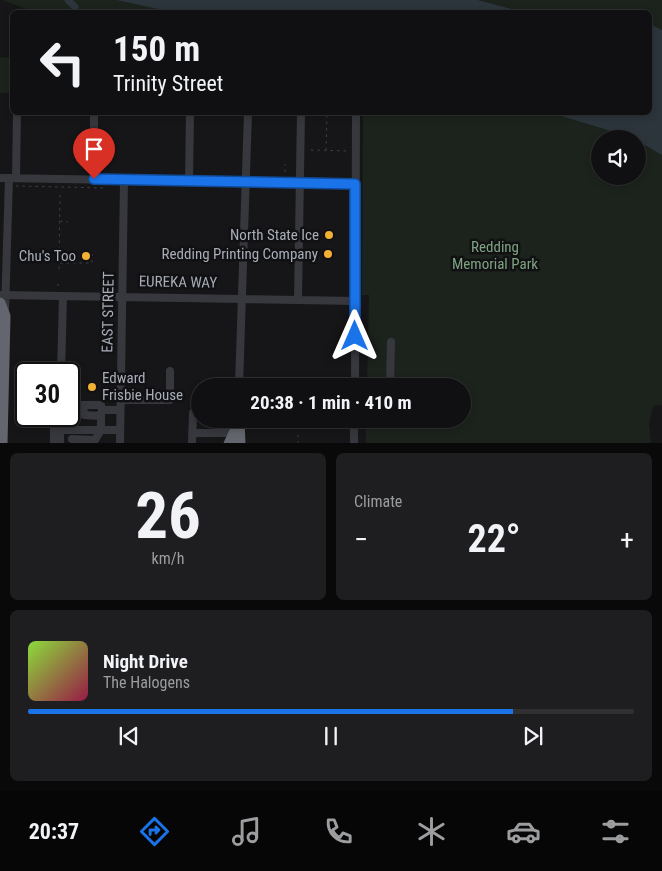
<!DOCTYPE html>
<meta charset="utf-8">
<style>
:root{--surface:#101012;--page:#1e1e20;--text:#f1f3f6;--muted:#9c9d9f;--line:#303032;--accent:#1a73e8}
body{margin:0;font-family:"Roboto Condensed",sans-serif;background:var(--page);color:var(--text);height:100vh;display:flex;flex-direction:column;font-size:19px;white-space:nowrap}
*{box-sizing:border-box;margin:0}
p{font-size:16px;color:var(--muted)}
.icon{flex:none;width:28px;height:28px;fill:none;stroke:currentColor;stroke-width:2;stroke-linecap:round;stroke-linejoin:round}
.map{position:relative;height:443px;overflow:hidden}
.details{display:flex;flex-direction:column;gap:10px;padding:10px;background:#09090a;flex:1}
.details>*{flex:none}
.hud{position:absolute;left:10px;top:10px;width:642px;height:105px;border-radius:8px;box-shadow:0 2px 8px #0003,0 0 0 1px var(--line);background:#101012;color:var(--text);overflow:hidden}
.controls{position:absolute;left:591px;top:130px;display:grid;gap:10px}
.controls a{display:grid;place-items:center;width:55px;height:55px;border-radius:50%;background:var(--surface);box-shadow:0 2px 8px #0003,0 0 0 1px var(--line);font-size:25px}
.speed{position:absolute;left:15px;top:362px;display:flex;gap:10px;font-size:25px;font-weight:700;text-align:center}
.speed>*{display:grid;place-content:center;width:65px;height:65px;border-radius:50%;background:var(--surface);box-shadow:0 2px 8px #0003,0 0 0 1px var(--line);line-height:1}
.speed .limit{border:2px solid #111;border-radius:8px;background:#fff;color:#111}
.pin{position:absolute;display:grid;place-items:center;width:42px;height:42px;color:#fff;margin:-51px -21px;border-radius:50% 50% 50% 0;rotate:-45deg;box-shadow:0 0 5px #0007}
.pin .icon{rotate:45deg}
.me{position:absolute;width:55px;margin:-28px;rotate:0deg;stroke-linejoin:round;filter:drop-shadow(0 0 4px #0008)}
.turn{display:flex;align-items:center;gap:18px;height:105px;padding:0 20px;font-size:22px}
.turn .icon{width:65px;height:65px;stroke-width:2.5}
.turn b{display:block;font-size:35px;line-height:42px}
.big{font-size:38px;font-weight:700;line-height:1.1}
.details .tile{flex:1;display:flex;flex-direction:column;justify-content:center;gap:8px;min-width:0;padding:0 18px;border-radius:8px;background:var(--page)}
.details .dial{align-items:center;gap:0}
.dial b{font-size:65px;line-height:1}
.song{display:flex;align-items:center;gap:15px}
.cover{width:60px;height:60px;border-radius:8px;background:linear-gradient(135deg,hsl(90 70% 55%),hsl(340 70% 35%))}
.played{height:5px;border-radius:2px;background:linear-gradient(90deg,var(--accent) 80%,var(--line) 80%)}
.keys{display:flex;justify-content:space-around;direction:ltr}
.heat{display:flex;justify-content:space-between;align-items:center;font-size:28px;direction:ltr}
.details .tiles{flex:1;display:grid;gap:10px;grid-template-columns:1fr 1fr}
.tile:last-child{grid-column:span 2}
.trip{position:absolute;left:191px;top:378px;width:280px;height:50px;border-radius:25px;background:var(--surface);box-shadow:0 2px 8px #0003,0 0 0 1px var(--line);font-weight:700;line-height:50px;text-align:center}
.tabs{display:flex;height:80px;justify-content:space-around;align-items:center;background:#060607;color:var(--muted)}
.tabs .icon{width:35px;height:35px}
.tabs .current{color:var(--accent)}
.tabs b{font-size:22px;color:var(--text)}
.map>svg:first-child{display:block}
.green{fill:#1c231d}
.water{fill:#2c353c}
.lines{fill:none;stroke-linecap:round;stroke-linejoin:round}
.canal{stroke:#2c353c;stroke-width:7}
.path{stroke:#3d3f44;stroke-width:1;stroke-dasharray:2.5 4;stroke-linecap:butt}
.minor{stroke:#37383d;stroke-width:8}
.highway{stroke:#63666e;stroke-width:11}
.route-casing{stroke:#114b97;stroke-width:12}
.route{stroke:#1a73e8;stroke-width:9}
.poi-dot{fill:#f2b134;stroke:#111113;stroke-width:2}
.labels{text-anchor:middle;stroke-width:5;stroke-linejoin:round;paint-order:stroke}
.poi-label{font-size:15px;fill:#a8adb8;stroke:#111113;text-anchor:end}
.park-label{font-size:15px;fill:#7fa381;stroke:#111113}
.street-label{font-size:15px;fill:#a8adb8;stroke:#111113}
</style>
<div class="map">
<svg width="662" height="444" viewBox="0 0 662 444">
<rect width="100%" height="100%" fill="#161618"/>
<path class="green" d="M 2,0 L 138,0 L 214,5 L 232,12 L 35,12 Z
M 478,0 L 662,0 L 662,30 L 650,24 L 650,12 L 523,12 Z
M 0,57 L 12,58 L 11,93 L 0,93 Z
M 363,113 L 584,113 L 634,139 L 600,139 L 600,176 L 638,176 L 638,141 L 662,151 L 662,405 L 653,406 L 649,424 L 651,443 L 366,443 L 366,419 L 462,419 L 462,386 L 367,386 L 369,295 L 362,295 Z"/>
<path class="water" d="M 116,0 L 478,0 L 523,12 L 222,12 L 217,9 C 184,19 149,6 116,0 Z
M 650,24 L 662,30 L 662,155 L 638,141 L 638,139 L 551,113 L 650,112 Z"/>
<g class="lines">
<path class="canal" d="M 68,0 L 75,7"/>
<path class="path" d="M 311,115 L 349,115
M 311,150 L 349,151
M 326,150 L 327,115
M 285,172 L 285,164
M 16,186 L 104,188
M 60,221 L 68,222
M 60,263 L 92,263 L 92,254
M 59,269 L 60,193
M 58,286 L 58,284
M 321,382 L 321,376
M 336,382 L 344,383
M 301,386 L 301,383 L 324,382
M 299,423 L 299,419
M 298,444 L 298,432"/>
<path class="minor" d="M 0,178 L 355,184
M 16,178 L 17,112
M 94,179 L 94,112
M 189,182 L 190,112
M 0,295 L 355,301
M 298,300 L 301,112
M 5,312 L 9,178
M 61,374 L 63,296
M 239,386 L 248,112
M 355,386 L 356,112
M 390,386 L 391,342
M 120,400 L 170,400 L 170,371
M 69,405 L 101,405 L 102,410 L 120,410
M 83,405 L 84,415 L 101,416 L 101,413
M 54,416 L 54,444
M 101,416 L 101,430 L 120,430
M 60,430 L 101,430 L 95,440 L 72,439
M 192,433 L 234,433 L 236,430
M 60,444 L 60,416
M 120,444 L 124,180
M 192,444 L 193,413 L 200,413
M 354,444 L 354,419"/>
<path class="highway" d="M 0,303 L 5,316 L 2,444
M 239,420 L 240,444
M 229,444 L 234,433"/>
</g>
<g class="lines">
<g class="route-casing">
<path id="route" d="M 94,179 L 355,184 L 355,336"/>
</g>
<use href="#route" class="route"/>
</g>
<g class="poi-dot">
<circle cx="329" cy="235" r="5"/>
<circle cx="328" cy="254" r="5"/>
<circle cx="86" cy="256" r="5"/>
<circle cx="92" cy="387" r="5"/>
</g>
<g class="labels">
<g class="poi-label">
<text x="319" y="240">North State Ice</text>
<text x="318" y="259">Redding Printing Company</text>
<text x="76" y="261">Chu's Too</text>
<text x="102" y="383" text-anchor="start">Edward<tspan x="102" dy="17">Frisbie House</tspan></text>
</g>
<g class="park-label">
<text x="495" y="252">Redding<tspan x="495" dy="17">Memorial Park</tspan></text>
</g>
<g class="street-label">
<text transform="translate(178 282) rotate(1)" y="5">EUREKA WAY</text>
<text transform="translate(108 312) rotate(-89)" y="5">EAST STREET</text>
</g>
</g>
</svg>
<div class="controls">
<a><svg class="icon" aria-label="sound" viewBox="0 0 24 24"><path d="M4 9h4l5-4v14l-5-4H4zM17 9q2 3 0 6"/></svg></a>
</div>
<div class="speed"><div class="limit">30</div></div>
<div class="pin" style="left:94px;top:179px;background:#d93025"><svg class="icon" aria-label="arrive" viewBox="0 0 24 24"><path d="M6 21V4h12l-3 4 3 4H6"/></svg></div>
<svg class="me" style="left:355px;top:336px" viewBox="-20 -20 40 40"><path d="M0-17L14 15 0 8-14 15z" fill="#1a73e8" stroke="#fff" stroke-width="4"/></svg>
<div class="trip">20:38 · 1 min · 410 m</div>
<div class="hud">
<div class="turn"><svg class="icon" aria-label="left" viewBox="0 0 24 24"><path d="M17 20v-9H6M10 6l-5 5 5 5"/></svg><div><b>150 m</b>Trinity Street</div></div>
</div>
</div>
<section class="details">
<div class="tiles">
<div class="tile dial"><b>26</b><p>km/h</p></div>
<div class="tile"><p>Climate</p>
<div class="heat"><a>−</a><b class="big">22°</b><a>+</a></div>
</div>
<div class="tile">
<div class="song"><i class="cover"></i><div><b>Night Drive</b><p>The Halogens</p></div></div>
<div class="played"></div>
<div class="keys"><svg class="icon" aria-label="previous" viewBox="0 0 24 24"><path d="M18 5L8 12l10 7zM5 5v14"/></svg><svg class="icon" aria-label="pause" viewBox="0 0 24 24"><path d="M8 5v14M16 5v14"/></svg><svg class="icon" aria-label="next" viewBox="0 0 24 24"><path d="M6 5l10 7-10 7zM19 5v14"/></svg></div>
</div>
</div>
</section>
<nav class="tabs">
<b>20:37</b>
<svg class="icon current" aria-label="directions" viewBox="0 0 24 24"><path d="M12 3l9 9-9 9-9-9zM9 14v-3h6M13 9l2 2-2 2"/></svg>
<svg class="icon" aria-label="music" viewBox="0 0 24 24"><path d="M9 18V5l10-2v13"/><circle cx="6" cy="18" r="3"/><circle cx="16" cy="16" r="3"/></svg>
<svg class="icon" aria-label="phone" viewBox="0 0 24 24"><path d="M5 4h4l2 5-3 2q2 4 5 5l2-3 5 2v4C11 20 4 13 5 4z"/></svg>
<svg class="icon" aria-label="climate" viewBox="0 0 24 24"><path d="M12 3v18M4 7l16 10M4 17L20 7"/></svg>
<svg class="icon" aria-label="car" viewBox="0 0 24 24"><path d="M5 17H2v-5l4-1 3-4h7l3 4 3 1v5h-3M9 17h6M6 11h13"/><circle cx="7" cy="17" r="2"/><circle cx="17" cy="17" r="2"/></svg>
<svg class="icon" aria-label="filters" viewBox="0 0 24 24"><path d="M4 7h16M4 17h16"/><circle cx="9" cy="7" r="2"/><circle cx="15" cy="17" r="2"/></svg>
</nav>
